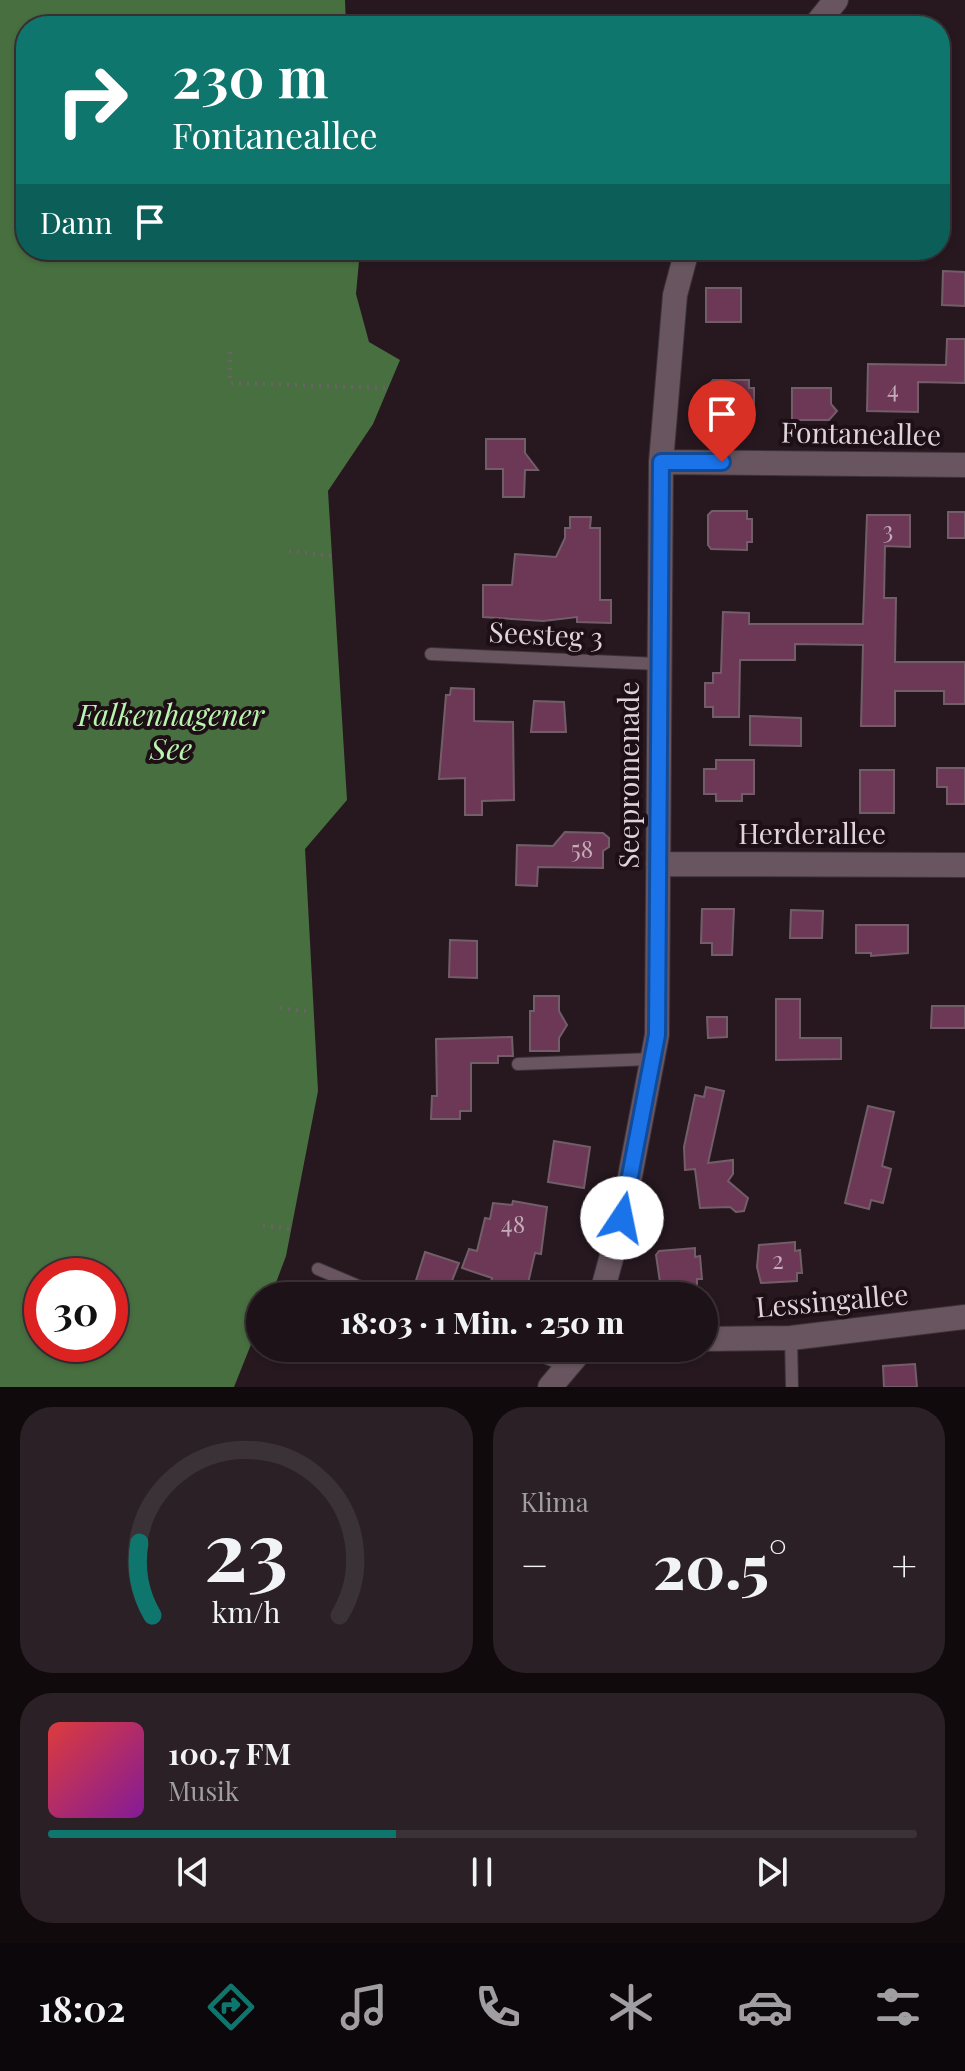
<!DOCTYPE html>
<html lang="de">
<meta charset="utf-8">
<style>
:root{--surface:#1d1218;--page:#2a2025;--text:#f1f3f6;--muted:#a09ea2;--line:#3b3237;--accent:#0f766e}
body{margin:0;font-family:"Playfair Display",serif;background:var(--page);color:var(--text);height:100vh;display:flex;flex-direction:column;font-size:30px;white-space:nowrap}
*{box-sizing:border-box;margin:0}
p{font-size:26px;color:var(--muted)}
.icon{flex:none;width:44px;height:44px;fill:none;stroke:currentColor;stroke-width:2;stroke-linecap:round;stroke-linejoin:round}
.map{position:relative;height:1387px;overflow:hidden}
.sheet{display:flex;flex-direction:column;gap:20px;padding:20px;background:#100a0d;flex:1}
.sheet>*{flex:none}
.top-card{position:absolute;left:16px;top:16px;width:934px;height:244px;border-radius:32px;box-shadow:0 2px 6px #0004,0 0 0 2px var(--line);background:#0f766e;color:#fff;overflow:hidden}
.speed{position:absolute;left:24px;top:1258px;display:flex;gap:16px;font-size:40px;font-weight:700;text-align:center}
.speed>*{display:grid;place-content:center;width:104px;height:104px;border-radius:50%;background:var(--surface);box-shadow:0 2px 6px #0004,0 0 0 2px var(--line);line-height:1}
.speed .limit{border:12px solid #d22;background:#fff;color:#111}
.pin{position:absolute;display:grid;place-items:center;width:68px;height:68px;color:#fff;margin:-82px -34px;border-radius:50% 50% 50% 0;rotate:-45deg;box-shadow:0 0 8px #0007}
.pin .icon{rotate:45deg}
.me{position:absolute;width:88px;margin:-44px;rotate:11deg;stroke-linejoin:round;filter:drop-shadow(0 0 6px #0008)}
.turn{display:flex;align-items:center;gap:28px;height:168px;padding:0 24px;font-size:36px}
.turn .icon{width:104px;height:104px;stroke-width:2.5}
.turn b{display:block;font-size:56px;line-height:68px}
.then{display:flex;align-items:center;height:76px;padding:0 24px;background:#0003;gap:16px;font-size:30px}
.big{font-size:60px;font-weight:800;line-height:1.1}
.sheet .card{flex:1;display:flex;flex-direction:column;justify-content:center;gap:12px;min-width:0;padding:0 28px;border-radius:32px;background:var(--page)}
.sheet .dial{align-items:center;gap:0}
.dial svg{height:208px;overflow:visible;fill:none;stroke:var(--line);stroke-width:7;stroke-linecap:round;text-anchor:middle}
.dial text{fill:var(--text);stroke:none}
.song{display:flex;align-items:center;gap:24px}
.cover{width:96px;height:96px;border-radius:12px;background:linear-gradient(135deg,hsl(0 70% 55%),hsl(290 70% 35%))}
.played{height:8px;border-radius:4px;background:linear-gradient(90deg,var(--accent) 40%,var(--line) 40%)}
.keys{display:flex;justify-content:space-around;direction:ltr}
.heat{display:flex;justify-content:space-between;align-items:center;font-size:44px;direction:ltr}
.sheet .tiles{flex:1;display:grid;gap:20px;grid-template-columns:1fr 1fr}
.card:last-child{grid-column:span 2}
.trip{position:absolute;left:246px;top:1282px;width:472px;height:80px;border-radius:40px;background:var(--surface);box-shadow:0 2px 6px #0004,0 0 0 2px var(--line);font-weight:800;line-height:80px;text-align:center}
.tabs{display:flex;height:128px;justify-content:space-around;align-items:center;background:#0c070a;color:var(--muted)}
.tabs .icon{width:56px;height:56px}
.tabs .selected{color:var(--accent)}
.tabs b{font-size:36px;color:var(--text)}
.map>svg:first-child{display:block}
.water{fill:#486f40;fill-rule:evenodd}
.building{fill:#6d3856;stroke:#725e68;stroke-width:2}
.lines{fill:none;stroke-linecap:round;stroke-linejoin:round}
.lane-casing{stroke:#3d3238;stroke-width:14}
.street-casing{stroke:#3d3238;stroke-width:26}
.path{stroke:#6d6067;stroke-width:4;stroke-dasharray:2 6;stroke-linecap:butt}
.lane{stroke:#68555f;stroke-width:12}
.street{stroke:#68555f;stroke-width:24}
.route-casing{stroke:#114b97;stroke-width:20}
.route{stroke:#1a73e8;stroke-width:14}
.labels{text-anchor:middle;stroke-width:8;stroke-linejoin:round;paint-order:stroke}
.number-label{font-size:24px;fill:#c2adb9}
.street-label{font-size:28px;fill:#dfd4da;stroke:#1e0f17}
.water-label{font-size:30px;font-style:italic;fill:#b9f6ad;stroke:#1e0f17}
</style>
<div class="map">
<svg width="965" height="1387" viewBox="0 0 965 1387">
<rect width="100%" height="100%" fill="#271820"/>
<path class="water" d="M 0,0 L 345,0 L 346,26 L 26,26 L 26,250 L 360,250 L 356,294 L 369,342 L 400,360 L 373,424 L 328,491 L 347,800 L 305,849 L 318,1091 L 286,1256 L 271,1296 L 260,1296 L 260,1322 L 234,1387 L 0,1387 ZM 42,1276 L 110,1276 L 110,1344 L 42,1344 Z"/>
<path class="building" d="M 943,271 L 965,272 L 965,306 L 942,305 Z
M 706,288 L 741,288 L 741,322 L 706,322 Z
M 947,339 L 965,339 L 965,383 L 918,382 L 918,412 L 867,411 L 868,364 L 946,365 Z
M 713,380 L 749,380 L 749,388 L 754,388 L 754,411 L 748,411 L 748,419 L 712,418 L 709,414 L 709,384 Z
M 792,388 L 831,388 L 831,404 L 837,411 L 829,420 L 792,420 Z
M 486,439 L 525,439 L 525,453 L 538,470 L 525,470 L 524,497 L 503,497 L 503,469 L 486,469 Z
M 712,511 L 747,511 L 747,519 L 752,519 L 752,542 L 747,542 L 747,550 L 711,549 L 708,545 L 708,515 Z
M 948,512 L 965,512 L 965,538 L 948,538 Z
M 867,515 L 910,515 L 910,547 L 885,546 L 884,598 L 896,598 L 895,662 L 965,662 L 965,704 L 944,704 L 944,691 L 895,691 L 895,726 L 861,726 L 863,645 L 795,644 L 795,660 L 740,660 L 739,717 L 713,717 L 713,707 L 705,707 L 705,683 L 713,683 L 713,673 L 721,673 L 723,612 L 749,613 L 749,624 L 863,624 Z
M 570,517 L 591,517 L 590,528 L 600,528 L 600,600 L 611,600 L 611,623 L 577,622 L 577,617 L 543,621 L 483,617 L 483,585 L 512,585 L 515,554 L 556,557 L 565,538 L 565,528 L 570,528 Z
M 451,688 L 474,689 L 474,721 L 513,722 L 514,800 L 482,801 L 482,815 L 465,815 L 465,778 L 439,779 L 446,695 L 450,695 Z
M 534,701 L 564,702 L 566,732 L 531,732 Z
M 750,716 L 801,718 L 801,746 L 750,745 Z
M 716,760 L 754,760 L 754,794 L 742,794 L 742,801 L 716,801 L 716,794 L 704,794 L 704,769 L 716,769 Z
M 937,768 L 965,768 L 965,804 L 947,804 L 947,787 L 937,787 Z
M 860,770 L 894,770 L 894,813 L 860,813 Z
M 565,832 L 603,833 L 609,838 L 609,847 L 603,851 L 603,868 L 538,867 L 537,886 L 516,885 L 517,845 L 553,846 Z
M 702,909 L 734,909 L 732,955 L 712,955 L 712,943 L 701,943 Z
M 791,910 L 823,911 L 822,938 L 790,938 Z
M 856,925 L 908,925 L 908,953 L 871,956 L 871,953 L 856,953 Z
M 450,940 L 477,941 L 477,978 L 449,977 Z
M 534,996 L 559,996 L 559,1011 L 567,1025 L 559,1038 L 559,1051 L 530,1051 L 530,1011 L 534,1011 Z
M 776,999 L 800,999 L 800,1038 L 841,1038 L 841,1059 L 776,1060 Z
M 932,1006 L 965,1006 L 965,1028 L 931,1028 Z
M 707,1017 L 727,1017 L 727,1037 L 708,1038 Z
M 512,1037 L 513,1056 L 498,1056 L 498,1063 L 471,1063 L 471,1111 L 460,1111 L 460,1119 L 431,1119 L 432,1096 L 437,1096 L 436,1039 Z
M 706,1087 L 724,1091 L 708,1163 L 733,1160 L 733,1174 L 728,1181 L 748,1198 L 744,1211 L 736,1212 L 730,1207 L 700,1208 L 695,1169 L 685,1170 L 684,1147 L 695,1095 L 704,1097 Z
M 868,1106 L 894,1112 L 882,1166 L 891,1169 L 883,1203 L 871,1200 L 869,1209 L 845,1203 Z
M 554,1141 L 590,1147 L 584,1188 L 548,1182 Z
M 513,1201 L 547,1207 L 541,1254 L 535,1253 L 525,1296 L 488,1296 L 492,1278 L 462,1268 L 469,1249 L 477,1251 L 485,1218 L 490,1219 L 493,1203 L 512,1205 Z
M 795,1242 L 795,1251 L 800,1250 L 802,1273 L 797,1273 L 797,1281 L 761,1283 L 757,1267 L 759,1245 Z
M 695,1248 L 695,1257 L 700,1256 L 702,1279 L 697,1279 L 697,1287 L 661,1289 L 656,1255 L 659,1251 Z
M 425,1252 L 459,1263 L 446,1296 L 413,1290 Z
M 915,1364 L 917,1387 L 884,1387 L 883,1366 Z"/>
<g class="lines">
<g class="lane-casing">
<path id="lane" d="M 431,654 L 659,664
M 518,1064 L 652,1059
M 318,1269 L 382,1296
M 791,1338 L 792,1387
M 519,1348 L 568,1366"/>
</g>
<g class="street-casing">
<path id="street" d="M 815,26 L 836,0
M 661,462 L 965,465
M 658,864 L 965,865
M 601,1296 L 622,1218 L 657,1035 L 661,462 L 675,295 L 687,250
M 704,1339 L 791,1338 L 965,1317
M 550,1387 L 583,1348"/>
</g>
<path class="path" d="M 230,352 L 230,383 L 388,388
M 289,551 L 332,556
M 280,1008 L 312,1012
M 263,1226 L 292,1229"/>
<use href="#lane" class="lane"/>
<use href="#street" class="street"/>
</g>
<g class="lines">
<g class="route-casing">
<path id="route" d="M 622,1218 L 657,1035 L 661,462 L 722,462"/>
</g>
<use href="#route" class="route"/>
</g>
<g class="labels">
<g class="number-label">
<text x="893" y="398">4</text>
<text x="888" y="539">3</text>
<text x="582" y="858">58</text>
<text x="513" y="1233">48</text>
<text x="778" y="1269">2</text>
</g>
<g class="street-label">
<text transform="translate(861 434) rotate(1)" y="10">Fontaneallee</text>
<text transform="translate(546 635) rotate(3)" y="10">Seesteg 3</text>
<text transform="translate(629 775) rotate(-90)" y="10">Seepromenade</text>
<text x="812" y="844">Herderallee</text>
<text transform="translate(832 1301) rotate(-5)" y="10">Lessingallee</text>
</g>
<g class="water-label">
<text x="171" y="726">Falkenhagener<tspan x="171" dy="34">See</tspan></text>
</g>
</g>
</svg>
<div class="speed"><div class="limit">30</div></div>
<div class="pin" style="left:722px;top:462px;background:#d93025"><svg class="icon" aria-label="arrive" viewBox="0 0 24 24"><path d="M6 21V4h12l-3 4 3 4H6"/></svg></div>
<svg class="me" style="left:622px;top:1218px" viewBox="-20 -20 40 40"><circle r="19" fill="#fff"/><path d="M0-13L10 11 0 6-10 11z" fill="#1a73e8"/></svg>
<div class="trip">18:03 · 1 Min. · 250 m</div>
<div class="top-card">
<div class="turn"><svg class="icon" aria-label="right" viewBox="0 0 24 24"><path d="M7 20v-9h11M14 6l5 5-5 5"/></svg><div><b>230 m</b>Fontaneallee</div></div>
<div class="then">Dann<svg class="icon" aria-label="arrive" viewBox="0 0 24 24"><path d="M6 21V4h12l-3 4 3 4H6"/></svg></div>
</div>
</div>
<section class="sheet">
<div class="tiles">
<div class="card dial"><svg viewBox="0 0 100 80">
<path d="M14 69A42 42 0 1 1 86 69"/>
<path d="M14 69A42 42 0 0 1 9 41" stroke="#0f766e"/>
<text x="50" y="56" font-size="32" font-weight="700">23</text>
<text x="50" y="72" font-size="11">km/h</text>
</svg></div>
<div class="card"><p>Klima</p>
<div class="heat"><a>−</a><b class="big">20.5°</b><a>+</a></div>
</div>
<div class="card">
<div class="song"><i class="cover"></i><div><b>100.7 FM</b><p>Musik</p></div></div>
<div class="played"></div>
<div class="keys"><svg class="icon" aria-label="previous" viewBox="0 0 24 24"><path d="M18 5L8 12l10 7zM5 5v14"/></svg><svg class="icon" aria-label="pause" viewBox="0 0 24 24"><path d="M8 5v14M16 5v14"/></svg><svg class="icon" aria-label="next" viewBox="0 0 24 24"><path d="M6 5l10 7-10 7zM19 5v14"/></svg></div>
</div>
</div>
</section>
<nav class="tabs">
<b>18:02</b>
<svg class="icon selected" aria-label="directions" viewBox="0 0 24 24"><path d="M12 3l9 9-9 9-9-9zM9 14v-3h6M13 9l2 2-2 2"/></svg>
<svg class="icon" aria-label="music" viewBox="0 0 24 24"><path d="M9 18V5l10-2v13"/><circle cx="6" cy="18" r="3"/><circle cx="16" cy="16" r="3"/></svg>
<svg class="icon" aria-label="phone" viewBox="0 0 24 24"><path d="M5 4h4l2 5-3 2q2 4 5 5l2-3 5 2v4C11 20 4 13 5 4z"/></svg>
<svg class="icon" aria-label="climate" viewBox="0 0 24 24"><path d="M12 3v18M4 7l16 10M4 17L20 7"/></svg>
<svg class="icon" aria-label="car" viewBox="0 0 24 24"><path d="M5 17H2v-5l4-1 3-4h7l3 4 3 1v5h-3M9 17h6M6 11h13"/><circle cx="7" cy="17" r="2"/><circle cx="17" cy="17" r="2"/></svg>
<svg class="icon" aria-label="filters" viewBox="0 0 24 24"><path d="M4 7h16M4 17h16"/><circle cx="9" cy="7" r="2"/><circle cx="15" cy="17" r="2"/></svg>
</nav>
